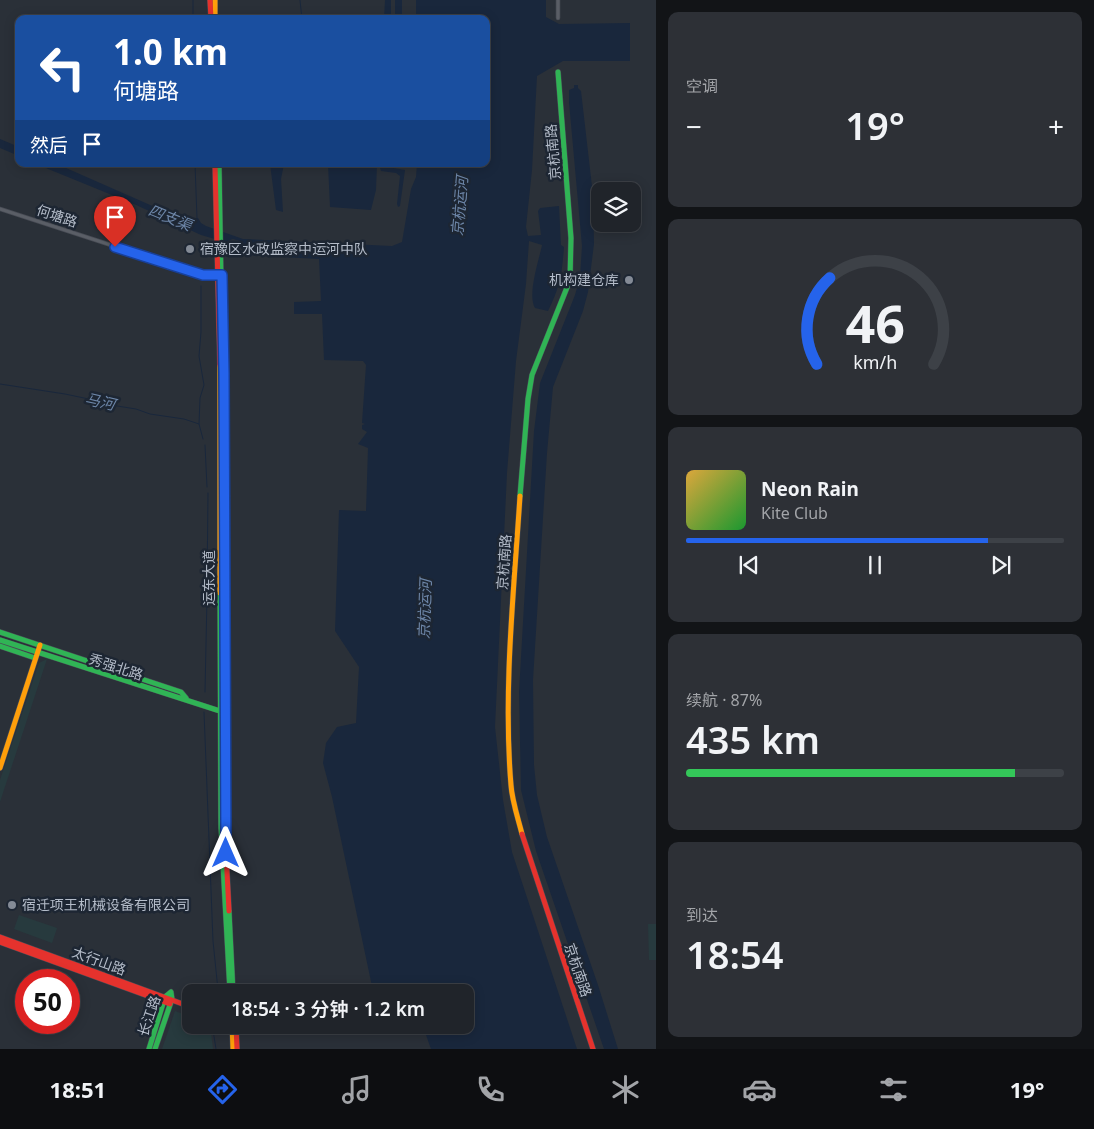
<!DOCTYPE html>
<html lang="zh">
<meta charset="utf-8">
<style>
:root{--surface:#20242a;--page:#2d3036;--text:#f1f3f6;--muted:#a2a4a8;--line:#3d4147;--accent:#2563eb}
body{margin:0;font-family:"Noto Sans","Noto Sans SC",sans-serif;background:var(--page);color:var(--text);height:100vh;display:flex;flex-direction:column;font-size:19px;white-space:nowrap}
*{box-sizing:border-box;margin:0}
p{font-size:16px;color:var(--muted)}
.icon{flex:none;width:28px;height:28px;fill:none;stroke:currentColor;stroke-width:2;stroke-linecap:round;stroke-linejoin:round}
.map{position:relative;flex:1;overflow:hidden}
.details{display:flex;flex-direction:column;gap:12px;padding:12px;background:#121417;width:438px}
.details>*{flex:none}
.guide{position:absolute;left:15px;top:15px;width:475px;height:152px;border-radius:10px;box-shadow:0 2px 12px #0003,0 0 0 1px var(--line);background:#1a4fa0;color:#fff;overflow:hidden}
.controls{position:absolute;left:591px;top:182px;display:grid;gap:10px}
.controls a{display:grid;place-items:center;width:50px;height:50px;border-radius:10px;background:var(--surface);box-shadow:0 2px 12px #0003,0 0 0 1px var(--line);font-size:25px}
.speed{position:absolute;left:15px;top:969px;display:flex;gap:10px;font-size:25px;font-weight:700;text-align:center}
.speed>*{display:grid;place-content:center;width:65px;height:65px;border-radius:50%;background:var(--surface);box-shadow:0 2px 12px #0003,0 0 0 1px var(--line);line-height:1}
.speed .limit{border:8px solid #d22;background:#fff;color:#111}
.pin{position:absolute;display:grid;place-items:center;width:42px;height:42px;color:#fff;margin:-51px -21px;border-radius:50% 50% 50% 0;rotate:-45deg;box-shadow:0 0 5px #0007}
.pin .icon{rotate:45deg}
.me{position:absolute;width:55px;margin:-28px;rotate:0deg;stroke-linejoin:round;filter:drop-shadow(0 0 4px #0008)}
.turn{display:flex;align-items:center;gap:18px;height:105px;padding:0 15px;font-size:22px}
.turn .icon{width:65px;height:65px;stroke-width:2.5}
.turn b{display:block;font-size:35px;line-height:42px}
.then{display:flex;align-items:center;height:48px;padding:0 15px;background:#0003;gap:10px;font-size:19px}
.big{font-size:38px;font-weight:600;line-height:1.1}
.details .tile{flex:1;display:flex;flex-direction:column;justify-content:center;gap:8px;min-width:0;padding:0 18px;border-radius:10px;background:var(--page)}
.details .dial{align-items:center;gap:0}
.dial svg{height:130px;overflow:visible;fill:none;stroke:var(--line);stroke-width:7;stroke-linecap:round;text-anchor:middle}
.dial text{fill:var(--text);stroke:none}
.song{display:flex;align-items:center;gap:15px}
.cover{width:60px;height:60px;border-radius:8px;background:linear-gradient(135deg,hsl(40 70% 55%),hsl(130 70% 35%))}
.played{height:5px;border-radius:2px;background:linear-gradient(90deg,var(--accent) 80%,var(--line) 80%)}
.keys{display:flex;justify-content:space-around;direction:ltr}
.heat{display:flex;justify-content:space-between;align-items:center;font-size:28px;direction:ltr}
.charge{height:8px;border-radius:4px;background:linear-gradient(90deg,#34c759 87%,var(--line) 0)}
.trip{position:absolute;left:182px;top:984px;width:292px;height:50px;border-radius:10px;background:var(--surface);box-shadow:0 2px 12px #0003,0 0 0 1px var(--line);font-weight:600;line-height:50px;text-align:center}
.tabs{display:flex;height:80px;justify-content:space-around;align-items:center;background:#0d0e11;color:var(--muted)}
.tabs .icon{width:35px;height:35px}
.tabs .active{color:var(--accent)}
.tabs b{font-size:22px;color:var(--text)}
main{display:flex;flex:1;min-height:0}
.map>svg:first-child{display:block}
.green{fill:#273a3e}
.water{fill:#19273c}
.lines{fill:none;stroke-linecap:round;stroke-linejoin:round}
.stream{stroke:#19273c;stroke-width:1}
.street-casing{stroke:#484c55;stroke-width:4.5}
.fast-casing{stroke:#484c55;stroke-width:6}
.slow-casing{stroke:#484c55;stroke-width:6}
.jam-casing{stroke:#484c55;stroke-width:6}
.street{stroke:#5a5e66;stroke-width:3}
.fast{stroke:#30b455;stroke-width:5}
.slow{stroke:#ff9f0a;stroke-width:5}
.jam{stroke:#e5322d;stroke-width:5}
.route-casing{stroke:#184099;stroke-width:12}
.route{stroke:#2563eb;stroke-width:9}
.poi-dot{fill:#848b96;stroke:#1d2633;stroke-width:2}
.labels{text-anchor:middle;stroke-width:5;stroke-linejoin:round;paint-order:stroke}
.street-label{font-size:14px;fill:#b4bcc9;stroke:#1d2633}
.poi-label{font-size:14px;fill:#b4bcc9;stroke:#1d2633;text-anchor:start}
.water-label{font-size:15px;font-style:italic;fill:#6d86a8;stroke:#1d2633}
</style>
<main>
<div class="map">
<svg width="657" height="1049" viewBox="0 0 657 1049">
<rect width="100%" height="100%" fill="#2a3038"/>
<path class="green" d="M 47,659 L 0,802 L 0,780 L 39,663 Z
M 19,915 L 57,928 L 52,943 L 14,929 Z
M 648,924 L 656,924 L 656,960 L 649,960 Z
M 175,1011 L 191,1017 L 191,1025 L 210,1025 L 213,1049 L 162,1049 Z"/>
<path class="water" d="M 385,0 L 391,0 L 391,19 L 384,19 Z
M 395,0 L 402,0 L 402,19 L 395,19 Z
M 416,0 L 546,0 L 546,17 L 559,24 L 630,23 L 630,61 L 563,61 L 537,76 L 532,170 L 526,227 L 528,236 L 541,235 L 538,211 L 540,208 L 559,206 L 561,245 L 564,247 C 562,274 560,287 548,311 L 535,308 C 527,295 539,260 542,245 L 529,241 L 526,284 L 516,361 L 507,473 L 495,727 L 503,800 L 512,852 L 577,1049 L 431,1049 L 426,1035 L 412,1029 L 411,1025 L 466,1025 L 466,992 L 374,992 L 373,991 L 332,797 L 323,763 L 326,743 L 337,727 L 356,723 L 359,667 L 335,631 L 339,510 L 366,511 L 368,448 L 358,444 L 367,432 L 362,429 L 362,425 L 365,424 L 362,423 L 366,365 L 363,361 L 324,360 L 322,314 L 294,314 L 294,302 L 321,301 L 319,259 L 246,255 L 243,242 L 233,239 L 225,242 L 201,235 L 134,204 L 36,164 L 57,164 L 191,223 L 193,223 L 195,218 L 198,218 L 201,223 L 206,226 L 243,239 L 392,246 L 402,242 L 411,189 L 416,177 L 417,164 L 486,164 L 486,19 L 416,19 Z
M 574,85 L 578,85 L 578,88 L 581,91 L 593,195 L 594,244 L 588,292 L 583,311 L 553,387 L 547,453 L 533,680 L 534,765 L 537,795 L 547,837 L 598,985 L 618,1049 L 604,1049 L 536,851 L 521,790 L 519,692 L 534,431 L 540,383 L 575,295 L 580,277 L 582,246 L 569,102 L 569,90 L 574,88 Z
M 0,139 L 19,147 L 19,156 L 0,148 Z
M 270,164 L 284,164 L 281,179 L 283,212 L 276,210 Z
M 328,164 L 377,164 L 376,190 L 371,210 L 330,207 Z
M 388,167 L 405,170 L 400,206 L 398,207 L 397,204 L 400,176 L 396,173 L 381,171 L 380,168 Z
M 610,182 L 628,182 L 628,191 L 610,191 Z"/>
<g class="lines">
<path class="stream" d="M 193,0 L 193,19
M 300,0 L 302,19
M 195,164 L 197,218
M 201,286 L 201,332 L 199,356 L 204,385 L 200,398 L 199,424 L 203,439
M 0,384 L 65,394 L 103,402 L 111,405 L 136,409 L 150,414 L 184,419 L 199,424
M 205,445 L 207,487
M 207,591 L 208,493
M 205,692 L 207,597
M 204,712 L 213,941 L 218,990
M 213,1030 L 216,1049"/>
<g class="street-casing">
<path id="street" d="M 558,0 L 558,18
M 0,209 L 203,275 L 219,275"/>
</g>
<g class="fast-casing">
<path id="fast" d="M 219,164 L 224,452
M 520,496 L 528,399 L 532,375 L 570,280 L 571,238 L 558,72
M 220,593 L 221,828 L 230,992
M 0,632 L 181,692 L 186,698
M 0,640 L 223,712
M 0,646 L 35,658
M 229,911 L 233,992
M 149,1049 L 165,997 L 171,992 L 172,999 L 155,1049"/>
</g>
<g class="slow-casing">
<path id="slow" d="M 215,0 L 215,19
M 220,366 L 220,593
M 224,452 L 225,698
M 520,496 C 514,590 503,691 511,785 C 512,801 518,818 522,834
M 0,768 L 40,645
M 232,1025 L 233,1049"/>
</g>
<g class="jam-casing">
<path id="jam" d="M 210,0 L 211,19
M 215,164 L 220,366
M 225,698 L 226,853 L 229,911
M 522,834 L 593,1049
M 0,937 L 191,1007
M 0,942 L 170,1004
M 236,1025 L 237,1049"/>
</g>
<use href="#street" class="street"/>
<use href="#fast" class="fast"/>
<use href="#slow" class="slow"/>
<use href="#jam" class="jam"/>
</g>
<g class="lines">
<g class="route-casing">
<path id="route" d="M 115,247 L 203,275 L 222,275 L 224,373 L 226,853"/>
</g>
<use href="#route" class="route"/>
</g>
<g class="poi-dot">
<circle cx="190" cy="249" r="5"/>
<circle cx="629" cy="280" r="5"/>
<circle cx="12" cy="905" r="5"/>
</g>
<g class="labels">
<g class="street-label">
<text transform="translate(553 152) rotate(-95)" y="5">京杭南路</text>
<text transform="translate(57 216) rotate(18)" y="5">何塘路</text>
<text transform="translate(504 562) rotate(-86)" y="5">京杭南路</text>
<text transform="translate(209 578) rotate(-90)" y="5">运东大道</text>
<text transform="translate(116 667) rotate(18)" y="5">秀强北路</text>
<text transform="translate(99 961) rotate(20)" y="5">太行山路</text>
<text transform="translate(578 970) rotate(71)" y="5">京杭南路</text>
<text transform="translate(149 1016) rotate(-71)" y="5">长江路</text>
</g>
<g class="poi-label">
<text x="200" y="254">宿豫区水政监察中运河中队</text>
<text x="619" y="285" text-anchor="end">机构建仓库</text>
<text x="22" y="910">宿迁项王机械设备有限公司</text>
</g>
<g class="water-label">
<text transform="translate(460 206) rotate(-85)" y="5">京杭运河</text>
<text transform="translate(170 218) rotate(22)" y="5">四支渠</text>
<text transform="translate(100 402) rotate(13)" y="5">马河</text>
<text transform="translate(425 609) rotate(-88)" y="5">京杭运河</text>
</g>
</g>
</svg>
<div class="controls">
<a><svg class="icon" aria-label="layers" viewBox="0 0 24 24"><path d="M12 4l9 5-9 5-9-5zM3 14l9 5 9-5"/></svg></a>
</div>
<div class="speed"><div class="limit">50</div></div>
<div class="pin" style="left:115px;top:247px;background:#d93025"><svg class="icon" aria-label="arrive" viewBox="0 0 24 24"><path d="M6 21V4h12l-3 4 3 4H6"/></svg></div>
<svg class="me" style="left:226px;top:853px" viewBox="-20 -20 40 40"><path d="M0-17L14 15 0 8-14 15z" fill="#2563eb" stroke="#fff" stroke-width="4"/></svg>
<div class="trip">18:54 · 3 分钟 · 1.2 km</div>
<div class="guide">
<div class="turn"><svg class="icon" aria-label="left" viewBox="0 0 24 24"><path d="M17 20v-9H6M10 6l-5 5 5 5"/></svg><div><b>1.0 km</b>何塘路</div></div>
<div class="then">然后<svg class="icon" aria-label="arrive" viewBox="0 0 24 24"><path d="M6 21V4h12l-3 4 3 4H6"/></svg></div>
</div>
</div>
<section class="details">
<div class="tile"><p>空调</p>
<div class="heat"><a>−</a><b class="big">19°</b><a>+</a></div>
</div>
<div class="tile dial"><svg viewBox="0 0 100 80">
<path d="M14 69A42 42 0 1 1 86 69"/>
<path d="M14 69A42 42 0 0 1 22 16" stroke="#2563eb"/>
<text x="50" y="56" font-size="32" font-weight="700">46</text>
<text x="50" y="72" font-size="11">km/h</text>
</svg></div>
<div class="tile">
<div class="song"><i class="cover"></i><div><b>Neon Rain</b><p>Kite Club</p></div></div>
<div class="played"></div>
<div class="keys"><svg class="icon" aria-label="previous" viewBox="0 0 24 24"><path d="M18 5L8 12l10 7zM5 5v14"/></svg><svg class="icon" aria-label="pause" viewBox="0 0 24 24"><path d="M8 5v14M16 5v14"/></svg><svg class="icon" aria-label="next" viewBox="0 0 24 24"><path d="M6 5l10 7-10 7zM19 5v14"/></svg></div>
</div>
<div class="tile"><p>续航 · 87%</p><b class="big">435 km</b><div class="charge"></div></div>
<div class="tile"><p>到达</p><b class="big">18:54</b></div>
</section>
</main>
<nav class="tabs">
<b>18:51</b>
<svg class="icon active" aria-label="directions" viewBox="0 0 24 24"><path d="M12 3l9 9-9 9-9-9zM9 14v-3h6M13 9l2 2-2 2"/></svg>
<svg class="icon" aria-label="music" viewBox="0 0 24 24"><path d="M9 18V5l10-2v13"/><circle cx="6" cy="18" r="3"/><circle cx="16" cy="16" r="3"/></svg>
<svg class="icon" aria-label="phone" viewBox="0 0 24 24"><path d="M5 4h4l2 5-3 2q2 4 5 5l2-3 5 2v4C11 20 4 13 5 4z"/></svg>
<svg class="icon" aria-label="climate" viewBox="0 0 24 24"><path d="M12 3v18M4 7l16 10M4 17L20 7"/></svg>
<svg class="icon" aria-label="car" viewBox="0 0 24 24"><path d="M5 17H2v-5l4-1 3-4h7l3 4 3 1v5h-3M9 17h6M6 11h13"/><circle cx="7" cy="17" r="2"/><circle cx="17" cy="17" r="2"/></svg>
<svg class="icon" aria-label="filters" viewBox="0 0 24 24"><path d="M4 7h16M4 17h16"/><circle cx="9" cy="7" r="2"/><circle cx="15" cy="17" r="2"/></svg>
<b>19°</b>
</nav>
